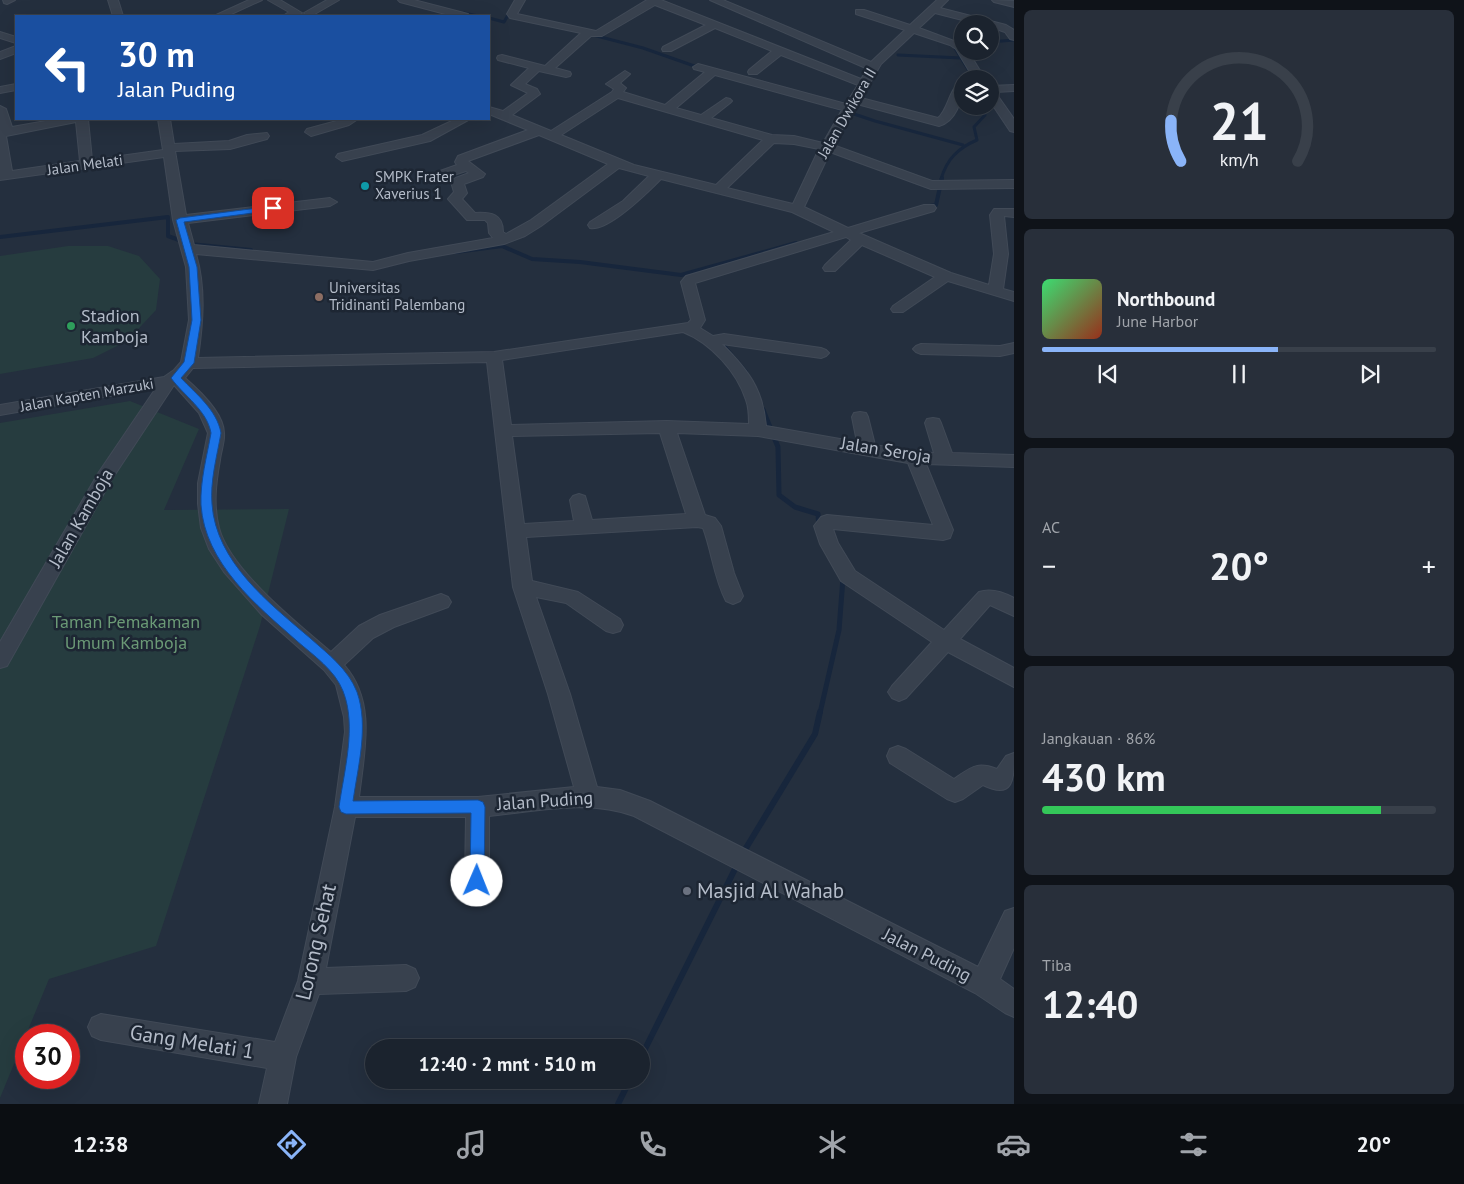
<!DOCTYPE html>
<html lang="id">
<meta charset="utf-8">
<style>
:root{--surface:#1b232e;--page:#282f3a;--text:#f1f3f6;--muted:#a0a4aa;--line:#39404a;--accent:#8ab4f8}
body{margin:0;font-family:"PT Sans",sans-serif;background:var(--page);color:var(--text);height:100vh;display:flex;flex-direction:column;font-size:19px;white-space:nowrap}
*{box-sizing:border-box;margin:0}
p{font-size:16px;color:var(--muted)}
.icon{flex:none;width:28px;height:28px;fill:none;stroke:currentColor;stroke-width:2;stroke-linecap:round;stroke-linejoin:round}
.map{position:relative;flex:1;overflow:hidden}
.sheet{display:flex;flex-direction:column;gap:10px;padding:10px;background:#0f1319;width:450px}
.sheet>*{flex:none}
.banner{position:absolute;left:15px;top:15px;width:475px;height:105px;border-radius:0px;box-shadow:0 5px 20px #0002,0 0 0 1px var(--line);background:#1a4fa0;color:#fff;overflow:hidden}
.tools{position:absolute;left:954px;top:15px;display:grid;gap:10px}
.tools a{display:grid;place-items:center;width:45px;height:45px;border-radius:50%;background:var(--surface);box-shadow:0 5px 20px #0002,0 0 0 1px var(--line);font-size:25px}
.speed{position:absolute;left:15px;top:1024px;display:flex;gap:10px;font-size:25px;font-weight:700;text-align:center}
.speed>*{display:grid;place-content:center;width:65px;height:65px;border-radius:50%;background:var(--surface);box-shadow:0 5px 20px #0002,0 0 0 1px var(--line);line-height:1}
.speed .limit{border:8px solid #d22;background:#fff;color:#111}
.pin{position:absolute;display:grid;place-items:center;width:42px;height:42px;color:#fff;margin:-21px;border-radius:10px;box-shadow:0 2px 8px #0006}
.me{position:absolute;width:55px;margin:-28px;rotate:1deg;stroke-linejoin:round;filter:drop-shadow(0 0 4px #0008)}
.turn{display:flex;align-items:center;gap:18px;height:105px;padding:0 20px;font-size:22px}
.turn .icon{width:65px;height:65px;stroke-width:2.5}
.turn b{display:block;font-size:35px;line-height:42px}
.big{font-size:38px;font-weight:700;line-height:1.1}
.sheet .widget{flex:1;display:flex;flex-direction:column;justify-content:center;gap:8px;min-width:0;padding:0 18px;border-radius:8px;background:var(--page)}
.sheet .dial{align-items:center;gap:0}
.dial svg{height:130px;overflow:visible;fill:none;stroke:var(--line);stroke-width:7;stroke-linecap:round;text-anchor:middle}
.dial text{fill:var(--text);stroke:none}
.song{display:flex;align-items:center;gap:15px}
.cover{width:60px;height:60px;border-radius:8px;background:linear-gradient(135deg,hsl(140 70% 55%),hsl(10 70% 35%))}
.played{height:5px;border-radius:2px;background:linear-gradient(90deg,var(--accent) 60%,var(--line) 60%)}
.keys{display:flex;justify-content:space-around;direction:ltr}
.heat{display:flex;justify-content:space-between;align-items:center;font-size:28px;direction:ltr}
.charge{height:8px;border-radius:4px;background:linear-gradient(90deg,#34c759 86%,var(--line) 0)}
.trip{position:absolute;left:365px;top:1039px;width:285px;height:50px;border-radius:25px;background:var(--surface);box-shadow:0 5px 20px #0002,0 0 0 1px var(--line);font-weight:700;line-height:50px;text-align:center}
.menu{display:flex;height:80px;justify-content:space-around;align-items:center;background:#0b0e12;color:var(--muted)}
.menu .icon{width:35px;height:35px}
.menu .selected{color:var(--accent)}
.menu b{font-size:22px;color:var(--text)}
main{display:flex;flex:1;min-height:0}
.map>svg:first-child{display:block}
.green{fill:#263c3f}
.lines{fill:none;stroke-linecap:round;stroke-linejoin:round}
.stream-far3{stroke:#17263c;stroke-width:3}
.stream-far2{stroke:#17263c;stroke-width:4}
.stream-far1{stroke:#17263c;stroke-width:5}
.stream{stroke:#17263c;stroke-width:6}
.street-casing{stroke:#414a57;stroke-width:2}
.street{fill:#38414e;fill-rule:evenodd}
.route{fill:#1a73e8;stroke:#114b97}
.culture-dot{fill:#0f9aa8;stroke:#1d2633;stroke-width:2}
.education-dot{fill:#8d6e63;stroke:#1d2633;stroke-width:2}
.leisure-dot{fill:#2e9e5b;stroke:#1d2633;stroke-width:2}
.worship-dot{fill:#6b7280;stroke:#1d2633;stroke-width:2}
.labels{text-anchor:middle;stroke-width:5;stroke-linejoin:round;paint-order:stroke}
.far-street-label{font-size:15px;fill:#b4bcc9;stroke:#1d2633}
.far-poi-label{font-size:15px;fill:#b4bcc9;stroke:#1d2633;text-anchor:start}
.poi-label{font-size:18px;fill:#b4bcc9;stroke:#1d2633;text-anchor:start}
.street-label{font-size:18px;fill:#b4bcc9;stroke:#1d2633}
.park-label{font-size:18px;fill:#6b9a76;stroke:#1d2633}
.near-poi-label{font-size:21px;fill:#b4bcc9;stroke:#1d2633;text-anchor:start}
.near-street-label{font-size:21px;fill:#b4bcc9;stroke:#1d2633}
</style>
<main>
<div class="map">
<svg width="1014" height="1104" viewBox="0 0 1014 1104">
<rect width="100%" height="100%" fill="#242f3e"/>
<path class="green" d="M 68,246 L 108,246 L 139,256 L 160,279 L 156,310 L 127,341 L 93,358 L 0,374 L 0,256 Z
M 130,401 L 199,429 L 164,510 L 289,509 L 260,626 L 156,946 L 49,979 L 0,1098 L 0,423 Z"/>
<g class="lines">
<path class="stream-far3" d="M 464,13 L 478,16
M 489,18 L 504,22 L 508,15 L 514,16
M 593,35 L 643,48 L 700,68
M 990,42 L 1014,40
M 962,44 L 953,45 L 974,79
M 898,55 L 961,58
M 833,107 L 875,121 L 963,145
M 941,179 C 947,159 958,148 977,140 L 974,127 L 985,115 L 984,106"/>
<path class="stream-far2" d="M 930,206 L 936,205 L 942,178
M 0,237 L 168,217 L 168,236 L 190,244 L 251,250
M 456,252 L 502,246 L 532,259 L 580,262 L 681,275 L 796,243
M 719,340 L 746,372
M 763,409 L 764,411"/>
<path class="stream-far1" d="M 763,410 L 778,447 L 779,495 L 795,507 L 818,514 L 819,527
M 820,713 L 839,630 L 843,578"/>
<path class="stream" d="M 743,853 L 815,734 L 820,712
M 641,1057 L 738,863
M 618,1104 L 630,1080"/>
<g class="street-casing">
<path id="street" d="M 3,0 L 15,0 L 7,4 L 4,3 Z
M 108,0 L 118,0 L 123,16 L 113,16 Z
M 249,0 L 262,0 L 227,16 L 214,16 Z
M 268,0 L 280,0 L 302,13 L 297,16 L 283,16 L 289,12 Z
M 327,0 L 339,0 L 313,15 L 309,16 L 304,13 Z
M 398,0 L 414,0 L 468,14 L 469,16 L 453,16 L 400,2 Z
M 515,0 L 525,0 L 517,14 L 596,31 L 647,0 L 661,0 L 861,79 L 868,69 L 710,0 L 723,0 L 871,62 L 905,30 L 856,14 L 856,10 L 864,10 L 910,25 L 937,0 L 948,0 L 940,8 L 1006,25 L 1014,30 L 1014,40 L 1010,39 L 1005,32 L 990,27 L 990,24 L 978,24 L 935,13 L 919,28 L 962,44 L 962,51 L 968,51 L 985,79 L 974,79 L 956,49 L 950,45 L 914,33 L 881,64 L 861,98 L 938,118 C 948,110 950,87 959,85 L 962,86 C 962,101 956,121 939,126 L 857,104 L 833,145 L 932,181 L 1014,180 L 1014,188 L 931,189 L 830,152 L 804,207 L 848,228 L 924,205 L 934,205 L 936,208 L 934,211 L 859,233 L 951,273 L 989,285 L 994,254 L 990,215 L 994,209 L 1014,209 L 1014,217 L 1004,216 L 1008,254 L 1003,289 L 1014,292 L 1014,301 L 948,281 L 903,312 L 893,312 L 891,309 L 893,306 L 935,277 L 862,245 L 835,271 L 825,271 L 823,268 L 825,265 L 851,240 L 846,237 L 695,283 L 705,320 L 700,328 L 713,336 L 724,334 L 821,348 L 826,350 L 829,353 L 826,356 L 821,358 L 722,344 C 748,370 763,389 766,426 L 857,442 L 852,417 L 854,413 L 860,412 L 866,413 L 868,417 L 875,445 L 915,452 L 934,453 L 925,423 L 927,419 L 933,418 L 939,419 L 941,423 L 952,453 L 1014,455 L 1014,467 L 926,464 L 953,530 L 950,538 L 943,540 L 833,529 L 838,543 L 855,571 L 944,630 L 979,592 C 991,588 1003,592 1014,598 L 1014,616 L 990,605 L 960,639 L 1014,668 L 1014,687 L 948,652 L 906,698 L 899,701 L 892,698 L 888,692 L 892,686 L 932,642 L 841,581 L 820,544 L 814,526 L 821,517 L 827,515 L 933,525 L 908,463 L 758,436 L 677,433 L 705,515 L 715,518 L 721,526 L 734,573 L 743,596 L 740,601 L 733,604 L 726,601 C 714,578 712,552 703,528 L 697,527 L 526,537 L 532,581 L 578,592 L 620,619 L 623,625 L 620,631 L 613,633 L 606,631 L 566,603 L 536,597 L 570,694 L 597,787 L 620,790 L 650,801 L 978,967 L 1005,911 L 1014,908 L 1014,948 L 1000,979 L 1014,989 L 1014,1017 L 1005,1013 L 975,993 L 634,816 C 589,799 537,811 489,816 L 489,881 L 486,889 L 477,893 L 468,889 L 465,881 L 466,817 L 355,817 L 326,968 L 406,965 L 415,969 L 419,978 L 415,987 L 406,991 L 319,994 L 296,1057 L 287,1104 L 259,1104 L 267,1068 L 101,1040 L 92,1036 L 88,1027 L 92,1018 L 101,1014 L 275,1042 L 298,981 L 335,807 L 345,732 L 344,717 L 336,685 L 324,670 L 262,615 L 224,572 L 209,549 L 201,528 L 198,504 L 198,483 L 208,433 L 199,413 L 174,385 L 112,479 L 7,666 L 0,668 L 0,642 L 99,472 L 156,388 L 0,415 L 0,405 L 164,377 L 174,370 L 181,362 L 189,320 L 186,267 L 173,220 L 164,157 L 0,180 L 0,106 L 6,109 L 12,127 L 57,119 L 88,119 L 92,160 L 163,150 L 158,119 L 170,119 L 174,144 L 229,141 L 247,135 L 267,133 L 269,136 L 267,139 L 230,149 L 175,151 L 186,215 L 330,198 L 337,202 L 330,206 L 188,223 L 194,245 L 373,262 L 408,253 L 493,238 L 489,233 L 488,223 L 485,220 L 467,220 L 448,199 L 454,192 L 451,182 L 453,179 L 469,173 L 466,171 L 444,178 L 438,174 L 440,171 L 457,165 L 455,162 L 458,156 L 528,130 L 489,114 L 489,107 L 503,111 L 528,93 L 511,85 L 529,68 L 498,60 L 497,58 L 498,56 L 502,55 L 545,66 L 581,33 L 510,18 L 507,14 ZM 655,5 L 706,25 L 663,47 L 662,49 L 663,51 L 671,51 L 715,28 L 772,51 L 749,70 L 748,72 L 749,74 L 757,74 L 781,55 L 858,85 L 846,104 L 698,64 L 693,67 L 694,69 L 705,72 L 665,105 L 623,92 L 626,88 L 620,83 L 630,74 L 625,71 L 606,84 L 614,89 L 612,92 L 551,131 L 512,115 L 540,94 L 537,89 L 525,84 L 539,71 L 566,77 L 570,76 L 571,74 L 570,72 L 555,68 L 591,36 L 602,36 ZM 715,75 L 842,110 L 823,143 L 794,136 L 772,135 L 711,118 L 730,103 L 732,101 L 730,99 L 726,98 L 701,115 L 676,108 ZM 618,98 L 763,140 L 716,185 L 634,165 L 561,135 ZM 76,122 L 80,161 L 12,171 L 6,136 ZM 539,135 L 608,164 L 531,220 L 506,234 L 503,232 C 503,214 491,212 475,213 L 462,199 L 467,193 L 464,184 L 483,177 L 485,174 L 468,161 ZM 774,143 L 794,144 L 819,149 L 793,204 L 727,188 ZM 619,168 L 649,176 L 623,201 L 590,222 L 588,225 L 590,228 C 608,232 648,192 661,179 L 792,212 L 834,232 L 686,276 L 681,282 L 691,320 L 688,323 L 494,352 L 198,358 C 203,323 206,288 196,254 L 373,270 L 409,261 L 504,244 L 525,236 L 541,226 ZM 683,332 C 711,343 737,372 746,400 C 749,408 749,416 749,424 L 667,421 L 511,425 L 502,360 ZM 487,362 L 513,587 L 548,694 L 574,787 L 478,797 L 359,797 C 364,752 377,702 344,665 L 373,638 L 394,627 L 448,607 L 451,602 L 448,597 L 441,594 L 380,615 L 359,626 L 331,652 C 298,624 230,570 219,528 C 213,505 216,482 220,460 C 221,451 225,441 224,433 C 224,414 199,390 185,378 L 193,368 ZM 660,433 L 686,514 L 592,520 L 585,496 L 579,494 L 573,496 L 570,500 L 574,521 L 524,524 L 512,436 Z
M 992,0 L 1014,1 L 1014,7 L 994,2 Z
M 0,32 L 16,37 L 16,43 L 0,38 Z
M 16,46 L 16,53 L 0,59 L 0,52 Z
M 16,84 L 16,90 L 0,93 L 0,87 Z
M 1014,85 L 1014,91 L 995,92 L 1014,119 L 1014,132 L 1010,131 L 990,101 L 990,86 Z
M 344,119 L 358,119 L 349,125 L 311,136 L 305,132 L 307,129 Z
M 456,119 L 470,119 L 430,141 L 342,161 L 336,157 L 338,154 L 422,135 Z
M 1014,343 L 1014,353 L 1000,356 L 921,354 L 916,352 L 913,349 L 916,346 L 921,344 L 1000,346 Z
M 898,746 L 906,749 L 954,779 C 971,768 976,761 997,769 L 1006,756 L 1014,753 C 1014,779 1014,800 983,785 L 963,799 L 955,802 L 947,799 L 890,763 L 887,756 L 890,749 Z"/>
</g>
<use href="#street" class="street"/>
</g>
<path class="route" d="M 273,206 L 277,208 L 276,210 L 184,222 L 197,267 L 201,320 L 194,363 L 181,378 C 196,394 217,410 221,433 C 217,456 210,481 212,504 C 216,562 269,603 310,638 C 328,654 348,669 357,692 C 369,726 358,766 353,801 L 478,800 L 483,802 L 485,807 L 484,881 L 482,886 L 477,888 L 472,886 L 470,881 L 471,813 L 346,814 L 341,812 L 339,807 C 344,771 357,726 343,691 C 335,670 313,655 297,641 C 256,605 205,563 201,505 C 200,481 207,456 211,433 C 207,410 184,396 171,378 L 184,362 L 192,320 L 189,267 L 176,220 L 180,218 Z"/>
<circle class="culture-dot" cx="365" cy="186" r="5"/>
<circle class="education-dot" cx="319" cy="297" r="5"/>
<circle class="leisure-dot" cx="71" cy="326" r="5"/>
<circle class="worship-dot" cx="687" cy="891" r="5"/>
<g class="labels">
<g class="far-street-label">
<text transform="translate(847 113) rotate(-60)" y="5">Jalan Dwikora II</text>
<text transform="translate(85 165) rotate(-8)" y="5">Jalan Melati</text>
<text transform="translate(87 395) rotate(-10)" y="5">Jalan Kapten Marzuki</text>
</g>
<g class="far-poi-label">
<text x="375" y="182">SMPK Frater<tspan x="375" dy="17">Xaverius 1</tspan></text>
<text x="329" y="293">Universitas<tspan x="329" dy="17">Tridinanti Palembang</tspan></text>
</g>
<g class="poi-label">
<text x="81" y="322">Stadion<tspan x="81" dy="21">Kamboja</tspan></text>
</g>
<g class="street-label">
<text transform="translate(886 450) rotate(9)" y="6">Jalan Seroja</text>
<text transform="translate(81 518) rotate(-60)" y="6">Jalan Kamboja</text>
<text transform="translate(545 801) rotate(-4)" y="6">Jalan Puding</text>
<text transform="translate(927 955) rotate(27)" y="6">Jalan Puding</text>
</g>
<g class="park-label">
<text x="126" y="628">Taman Pemakaman<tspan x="126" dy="21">Umum Kamboja</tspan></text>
</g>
<g class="near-poi-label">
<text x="697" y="898">Masjid Al Wahab</text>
</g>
<g class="near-street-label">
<text transform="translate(316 942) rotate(-77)" y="7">Lorong Sehat</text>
<text transform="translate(192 1042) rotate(9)" y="7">Gang Melati 1</text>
</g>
</g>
</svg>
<div class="tools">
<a><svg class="icon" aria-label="search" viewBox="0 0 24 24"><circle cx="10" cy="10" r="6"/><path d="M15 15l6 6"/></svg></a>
<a><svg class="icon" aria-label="layers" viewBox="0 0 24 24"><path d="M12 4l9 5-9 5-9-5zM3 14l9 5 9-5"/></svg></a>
</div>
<div class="speed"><div class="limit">30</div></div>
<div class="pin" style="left:273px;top:208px;background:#d93025"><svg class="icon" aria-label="arrive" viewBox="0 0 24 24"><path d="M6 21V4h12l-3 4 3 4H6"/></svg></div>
<svg class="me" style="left:477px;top:881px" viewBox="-20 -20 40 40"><circle r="19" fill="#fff"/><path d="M0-13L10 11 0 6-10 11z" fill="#1a73e8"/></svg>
<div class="trip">12:40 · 2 mnt · 510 m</div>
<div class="banner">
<div class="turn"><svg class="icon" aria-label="left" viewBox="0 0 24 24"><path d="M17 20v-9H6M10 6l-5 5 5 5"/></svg><div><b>30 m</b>Jalan Puding</div></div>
</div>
</div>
<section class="sheet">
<div class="widget dial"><svg viewBox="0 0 100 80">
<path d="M14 69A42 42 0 1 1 86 69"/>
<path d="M14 69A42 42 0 0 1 8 44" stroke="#8ab4f8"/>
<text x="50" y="56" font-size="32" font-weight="700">21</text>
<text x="50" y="72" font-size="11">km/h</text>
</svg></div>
<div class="widget">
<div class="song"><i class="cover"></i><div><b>Northbound</b><p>June Harbor</p></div></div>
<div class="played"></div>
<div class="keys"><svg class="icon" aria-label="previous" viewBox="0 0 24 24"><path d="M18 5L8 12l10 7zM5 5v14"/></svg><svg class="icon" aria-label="pause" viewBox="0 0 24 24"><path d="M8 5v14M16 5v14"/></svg><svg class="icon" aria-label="next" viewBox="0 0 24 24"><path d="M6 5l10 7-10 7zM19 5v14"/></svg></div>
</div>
<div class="widget"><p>AC</p>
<div class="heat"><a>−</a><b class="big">20°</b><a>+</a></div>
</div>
<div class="widget"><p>Jangkauan · 86%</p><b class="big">430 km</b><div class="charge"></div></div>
<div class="widget"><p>Tiba</p><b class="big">12:40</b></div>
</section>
</main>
<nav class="menu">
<b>12:38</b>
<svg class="icon selected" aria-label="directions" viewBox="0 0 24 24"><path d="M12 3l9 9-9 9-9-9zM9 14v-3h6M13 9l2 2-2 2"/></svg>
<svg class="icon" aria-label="music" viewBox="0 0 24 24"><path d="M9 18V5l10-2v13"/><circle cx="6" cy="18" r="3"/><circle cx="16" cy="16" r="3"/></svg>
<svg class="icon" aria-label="phone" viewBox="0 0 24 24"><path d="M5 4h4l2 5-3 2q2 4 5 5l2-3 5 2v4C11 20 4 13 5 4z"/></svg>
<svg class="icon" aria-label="climate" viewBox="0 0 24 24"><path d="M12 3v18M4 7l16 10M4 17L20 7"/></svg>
<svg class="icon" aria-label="car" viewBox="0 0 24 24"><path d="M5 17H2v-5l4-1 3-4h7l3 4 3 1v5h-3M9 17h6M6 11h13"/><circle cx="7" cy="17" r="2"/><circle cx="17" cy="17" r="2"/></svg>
<svg class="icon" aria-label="filters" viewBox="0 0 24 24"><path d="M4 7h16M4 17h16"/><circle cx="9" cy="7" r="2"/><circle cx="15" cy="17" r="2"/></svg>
<b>20°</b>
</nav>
